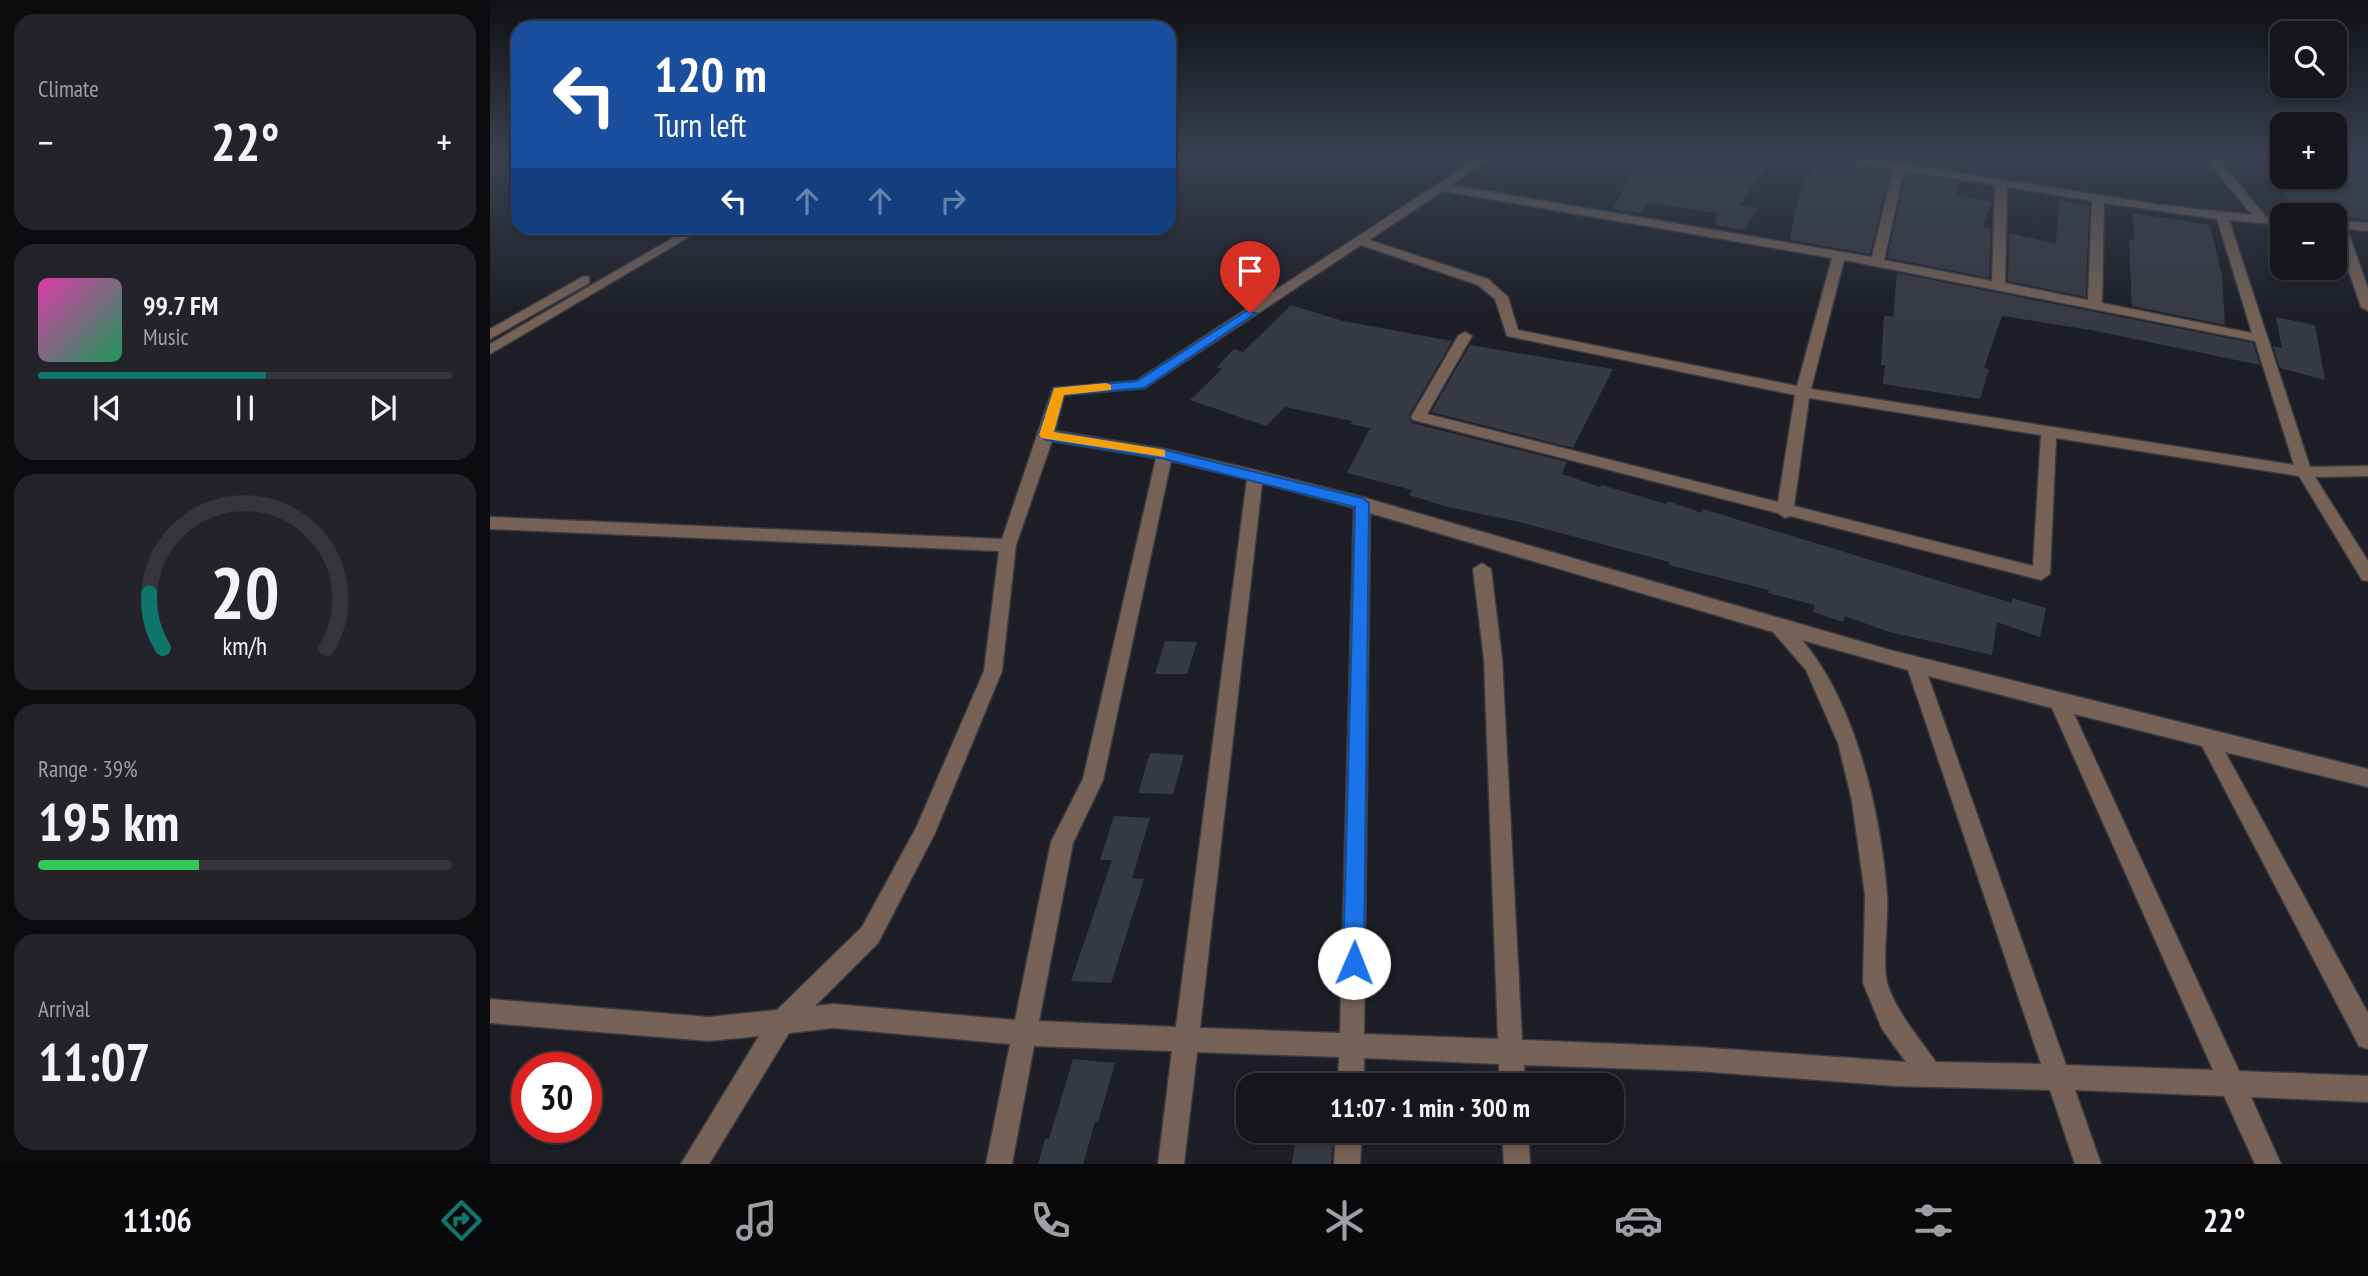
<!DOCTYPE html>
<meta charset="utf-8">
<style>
:root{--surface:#16161c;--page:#232329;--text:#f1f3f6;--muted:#9e9fa3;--line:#35353b;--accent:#0f766e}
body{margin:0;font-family:"PT Sans Narrow",sans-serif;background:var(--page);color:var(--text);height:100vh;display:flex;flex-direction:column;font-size:26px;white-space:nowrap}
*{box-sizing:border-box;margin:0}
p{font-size:23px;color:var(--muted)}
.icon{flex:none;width:38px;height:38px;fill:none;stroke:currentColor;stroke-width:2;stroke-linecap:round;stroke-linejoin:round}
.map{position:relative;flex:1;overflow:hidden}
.sheet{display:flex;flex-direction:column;gap:14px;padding:14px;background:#0c0c0f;width:490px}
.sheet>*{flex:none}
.hud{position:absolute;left:21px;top:21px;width:665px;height:214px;border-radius:21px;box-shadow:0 4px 10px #0003,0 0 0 2px var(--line);background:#1a4fa0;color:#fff;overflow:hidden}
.tools{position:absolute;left:1780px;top:21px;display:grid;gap:14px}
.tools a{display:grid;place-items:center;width:77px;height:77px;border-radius:14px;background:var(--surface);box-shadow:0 4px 10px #0003,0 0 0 2px var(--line);font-size:35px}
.speed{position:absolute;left:21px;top:1052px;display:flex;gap:14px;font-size:35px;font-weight:700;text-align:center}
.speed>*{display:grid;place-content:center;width:91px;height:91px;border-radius:50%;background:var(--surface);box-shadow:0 4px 10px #0003,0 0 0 2px var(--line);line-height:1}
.speed .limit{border:10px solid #d22;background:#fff;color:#111}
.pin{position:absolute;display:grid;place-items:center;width:60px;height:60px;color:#fff;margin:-72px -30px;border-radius:50% 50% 50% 0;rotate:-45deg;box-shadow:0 0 7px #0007}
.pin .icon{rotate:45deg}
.me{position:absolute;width:77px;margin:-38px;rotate:1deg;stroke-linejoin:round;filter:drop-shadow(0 0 5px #0008)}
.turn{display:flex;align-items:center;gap:24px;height:147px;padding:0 28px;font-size:32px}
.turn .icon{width:91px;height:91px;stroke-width:2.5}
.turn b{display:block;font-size:49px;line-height:60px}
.lanes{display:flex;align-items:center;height:66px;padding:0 28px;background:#0003;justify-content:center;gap:35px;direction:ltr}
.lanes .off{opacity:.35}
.big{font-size:52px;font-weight:800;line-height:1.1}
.sheet .widget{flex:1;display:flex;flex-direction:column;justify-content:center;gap:10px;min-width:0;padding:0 24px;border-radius:21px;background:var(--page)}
.sheet .dial{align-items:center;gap:0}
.dial svg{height:182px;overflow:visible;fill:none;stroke:var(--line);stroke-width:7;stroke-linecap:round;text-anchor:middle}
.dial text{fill:var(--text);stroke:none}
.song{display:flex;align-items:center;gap:21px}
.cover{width:84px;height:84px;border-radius:10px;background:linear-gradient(135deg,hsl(320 70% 55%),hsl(150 70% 35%))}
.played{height:7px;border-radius:4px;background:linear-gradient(90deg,var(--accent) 55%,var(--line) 55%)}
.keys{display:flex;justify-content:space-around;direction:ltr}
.heat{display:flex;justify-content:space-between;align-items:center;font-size:38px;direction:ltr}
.charge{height:10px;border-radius:5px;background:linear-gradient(90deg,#34c759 39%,var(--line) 0)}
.trip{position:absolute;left:746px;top:1073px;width:388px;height:70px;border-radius:21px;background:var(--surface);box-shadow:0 4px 10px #0003,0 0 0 2px var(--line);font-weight:800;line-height:70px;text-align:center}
.menu{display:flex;height:112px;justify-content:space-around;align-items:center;background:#09090b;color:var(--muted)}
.menu .icon{width:49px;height:49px}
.menu .selected{color:var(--accent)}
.menu b{font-size:32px;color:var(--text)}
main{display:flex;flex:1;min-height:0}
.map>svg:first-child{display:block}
.building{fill:#383a43}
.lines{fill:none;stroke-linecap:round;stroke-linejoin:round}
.minor-casing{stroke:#393a42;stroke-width:3}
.tertiary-casing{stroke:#393a42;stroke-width:3}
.minor{fill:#766257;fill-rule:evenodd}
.tertiary{fill:#766257;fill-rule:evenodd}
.route{fill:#1a73e8;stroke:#114b97;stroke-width:2}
.slow{fill:#f59e0b}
</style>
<main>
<section class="sheet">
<div class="widget"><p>Climate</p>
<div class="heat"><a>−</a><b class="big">22°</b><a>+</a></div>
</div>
<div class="widget">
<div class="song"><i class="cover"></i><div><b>99.7 FM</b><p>Music</p></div></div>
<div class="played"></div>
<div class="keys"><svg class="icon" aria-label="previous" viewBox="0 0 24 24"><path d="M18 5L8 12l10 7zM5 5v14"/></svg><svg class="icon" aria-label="pause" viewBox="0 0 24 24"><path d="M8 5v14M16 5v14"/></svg><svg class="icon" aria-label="next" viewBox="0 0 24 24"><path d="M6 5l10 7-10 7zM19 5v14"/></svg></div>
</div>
<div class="widget dial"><svg viewBox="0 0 100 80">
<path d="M14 69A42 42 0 1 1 86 69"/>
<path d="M14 69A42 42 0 0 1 8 45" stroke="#0f766e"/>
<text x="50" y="56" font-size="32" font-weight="700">20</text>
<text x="50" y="72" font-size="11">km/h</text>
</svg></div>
<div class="widget"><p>Range · 39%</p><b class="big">195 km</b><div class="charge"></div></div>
<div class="widget"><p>Arrival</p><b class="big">11:07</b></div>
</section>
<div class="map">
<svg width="1878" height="1164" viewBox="0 0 1878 1164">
<rect width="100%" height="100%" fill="#1d1e26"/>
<path class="building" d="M 1151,154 L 1226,154 L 1278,165 L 1249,205 L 1268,209 L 1254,230 L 1225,225 L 1228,213 L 1158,203 L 1150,213 L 1123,209 Z
M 1844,154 L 1867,154 L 1878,165 L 1878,220 L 1844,215 L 1811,215 L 1781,177 L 1844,177 Z
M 1328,157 L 1400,171 L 1380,254 L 1300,240 L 1308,196 Z
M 1416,174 L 1470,182 L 1465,194 L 1502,202 L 1493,227 L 1501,229 L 1499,278 L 1397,258 Z
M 1569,200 L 1599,206 L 1596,297 L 1518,281 L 1519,233 L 1566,243 Z
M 1643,213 L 1720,225 L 1732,276 L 1735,325 L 1642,306 L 1639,240 L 1644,241 Z
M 1407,273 L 1763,343 L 1770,365 L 1606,331 L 1512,316 L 1494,368 L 1499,369 L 1490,399 L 1393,384 L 1395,365 L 1391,365 L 1394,315 L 1403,317 Z
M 801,305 L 853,321 L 962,341 L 919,416 L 922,423 L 1077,462 L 1072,474 L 1110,487 L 1112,485 L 1176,504 L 1178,501 L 1212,513 L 1213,509 L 1522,603 L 1522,598 L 1556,608 L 1550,637 L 1507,622 L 1502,655 L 1399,632 L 1355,616 L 1353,622 L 1323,612 L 1325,605 L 1278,593 L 1279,590 L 1179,565 L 1179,562 L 1029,522 L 958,507 L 919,495 L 922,490 L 857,473 L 880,428 L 860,424 L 862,421 L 795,407 L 776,426 L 700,400 L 732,369 L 727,367 L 744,349 L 753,352 Z
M 1786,317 L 1825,325 L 1835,380 L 1790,368 L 1783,346 L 1792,348 Z
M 980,345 L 1123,369 L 1083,448 L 941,412 Z
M 675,641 L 707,642 L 697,674 L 665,674 Z
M 660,753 L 694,755 L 683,794 L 648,793 Z
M 624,816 L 660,818 L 642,878 L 654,879 L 621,983 L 581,981 L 622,860 L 610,860 Z
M 583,1059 L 625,1063 L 608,1122 L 605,1122 L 593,1164 L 548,1164 L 555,1139 L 559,1139 Z
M 806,1138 L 843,1142 L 841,1164 L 802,1164 Z"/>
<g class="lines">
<g class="minor-casing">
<path id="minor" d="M 994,154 L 1007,154 L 961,185 L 1382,257 L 1403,169 L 1333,157 L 1328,154 L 1351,154 L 1671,205 L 1762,215 L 1712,154 L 1724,154 L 1776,217 L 1792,217 L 1792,225 L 1739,220 L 1820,467 L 1878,466 L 1878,476 L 1825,477 L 1878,561 L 1878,581 L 1872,580 L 1809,476 L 1566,438 L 1560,574 L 1551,580 L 1300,516 L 1295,518 L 1288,513 L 923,420 L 921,417 L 968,336 L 975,332 L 982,336 L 937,414 L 1288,502 L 1305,395 L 1017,336 L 1005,299 L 988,285 L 871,245 L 655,388 L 574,395 L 565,431 L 675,449 L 765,470 L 872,497 L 1400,650 L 1878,769 L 1878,787 L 1735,752 L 1878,1013 L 1878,1049 L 1869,1046 L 1712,746 L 1584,714 L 1749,1071 L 1878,1076 L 1878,1102 L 1761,1097 L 1791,1164 L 1765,1164 L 1734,1096 L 1585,1090 L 1611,1164 L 1585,1164 L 1560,1090 L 1406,1086 L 1207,1071 L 1034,1065 L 1035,1085 L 1009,1085 L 1009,1064 L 874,1058 L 874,1085 L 848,1085 L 849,1057 L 707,1052 L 694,1164 L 668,1164 L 682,1051 L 544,1046 L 522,1164 L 496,1164 L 520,1044 L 344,1028 L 299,1033 L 219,1164 L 191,1164 L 269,1036 L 219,1041 L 0,1023 L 0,999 L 219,1017 L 287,1010 L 372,927 L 426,828 L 494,671 L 509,551 L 0,529 L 0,517 L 512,539 L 563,388 L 646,381 ZM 1414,171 L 1505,185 L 1502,281 L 1394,260 ZM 1517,187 L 1602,201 L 1598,300 L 1515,283 ZM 953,191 L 1342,258 L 1307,386 L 1028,330 L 1018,297 L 998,279 L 879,240 ZM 1614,203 L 1727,219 L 1762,333 L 1612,303 ZM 1354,260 L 1765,341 L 1804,465 L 1321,389 ZM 1319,398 L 1551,435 L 1543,566 L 1304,506 ZM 562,441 L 666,458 L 593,779 L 561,842 L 525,1020 L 344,1004 L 325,1006 L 388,943 L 445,833 L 512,671 L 526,545 ZM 681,461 L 757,479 L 686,1027 L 549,1021 L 583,843 L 613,780 ZM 772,483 L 864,508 L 850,1033 L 710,1028 ZM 880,513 L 1283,632 L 1316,670 L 1348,743 L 1362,801 L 1375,895 L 1373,983 L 1392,1029 L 1416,1062 L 1207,1047 L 1032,1040 L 1012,659 L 1001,569 L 992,563 L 983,569 L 994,659 L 1008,1039 L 874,1034 ZM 1312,640 L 1418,670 L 1551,1064 L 1446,1062 C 1429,1038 1408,1014 1398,986 C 1391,965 1399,919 1397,895 C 1391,814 1366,703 1312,640 ZM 1438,676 L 1562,708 L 1723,1070 L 1576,1065 Z
M 1844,220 L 1878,223 L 1878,231 L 1857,229 L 1878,288 L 1878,311 L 1871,307 L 1844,228 Z
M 846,1130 L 872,1130 L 870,1164 L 844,1164 Z
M 1012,1130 L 1038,1130 L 1040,1164 L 1014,1164 Z"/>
</g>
<g class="tertiary-casing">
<path id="tertiary" d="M 200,228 L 214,228 L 0,354 L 0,344 Z
M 94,276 L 99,277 L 99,283 L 0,339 L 0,329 Z"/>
</g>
<use href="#minor" class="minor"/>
<use href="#tertiary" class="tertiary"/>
</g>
<linearGradient id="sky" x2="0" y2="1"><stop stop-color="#101015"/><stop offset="0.49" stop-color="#3a4152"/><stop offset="1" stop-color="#3a4152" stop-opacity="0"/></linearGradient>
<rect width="1878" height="317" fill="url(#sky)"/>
<path class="route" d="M 756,311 L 766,313 L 654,388 L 574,395 L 564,432 L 675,450 L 872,498 L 879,503 L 874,963 L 871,971 L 864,974 L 856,971 L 853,963 L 865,507 L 675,459 L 556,440 L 549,435 L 564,388 L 647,381 Z"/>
<path class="slow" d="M 616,383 L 621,385 L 621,390 L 574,395 L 564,432 L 670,449 L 675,450 L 675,457 L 551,438 L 549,435 L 564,388 Z"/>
</svg>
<div class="tools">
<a><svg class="icon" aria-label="search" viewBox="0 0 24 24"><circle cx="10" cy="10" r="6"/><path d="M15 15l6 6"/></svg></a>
<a>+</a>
<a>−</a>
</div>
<div class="speed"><div class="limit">30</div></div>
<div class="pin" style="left:760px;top:313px;background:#d93025"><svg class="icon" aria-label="arrive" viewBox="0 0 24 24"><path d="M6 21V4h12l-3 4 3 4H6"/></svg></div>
<svg class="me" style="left:864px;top:963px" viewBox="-20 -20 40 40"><circle r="19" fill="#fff"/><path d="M0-13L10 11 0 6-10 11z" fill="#1a73e8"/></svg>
<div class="trip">11:07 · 1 min · 300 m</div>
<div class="hud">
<div class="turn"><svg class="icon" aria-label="left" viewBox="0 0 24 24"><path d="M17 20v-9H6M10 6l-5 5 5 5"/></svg><div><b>120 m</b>Turn left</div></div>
<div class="lanes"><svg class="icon" aria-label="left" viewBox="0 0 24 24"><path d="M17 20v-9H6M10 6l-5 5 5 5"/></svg><svg class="icon off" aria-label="ahead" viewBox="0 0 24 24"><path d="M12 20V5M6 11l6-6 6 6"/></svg><svg class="icon off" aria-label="ahead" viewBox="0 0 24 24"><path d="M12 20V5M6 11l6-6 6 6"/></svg><svg class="icon off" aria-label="right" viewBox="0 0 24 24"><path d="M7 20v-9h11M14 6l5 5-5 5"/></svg></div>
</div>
</div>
</main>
<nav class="menu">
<b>11:06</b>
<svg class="icon selected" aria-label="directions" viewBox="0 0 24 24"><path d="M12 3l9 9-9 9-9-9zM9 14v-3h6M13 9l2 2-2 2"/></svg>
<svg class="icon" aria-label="music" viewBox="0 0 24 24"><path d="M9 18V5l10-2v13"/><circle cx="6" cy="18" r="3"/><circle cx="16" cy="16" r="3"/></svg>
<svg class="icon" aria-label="phone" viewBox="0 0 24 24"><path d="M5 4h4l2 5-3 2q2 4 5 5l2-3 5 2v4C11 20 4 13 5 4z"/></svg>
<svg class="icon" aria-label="climate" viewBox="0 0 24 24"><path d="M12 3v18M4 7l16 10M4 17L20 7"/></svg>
<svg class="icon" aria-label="car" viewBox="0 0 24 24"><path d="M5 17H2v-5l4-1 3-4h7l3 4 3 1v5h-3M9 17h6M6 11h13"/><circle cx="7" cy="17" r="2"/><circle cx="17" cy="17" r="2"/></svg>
<svg class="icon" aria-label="filters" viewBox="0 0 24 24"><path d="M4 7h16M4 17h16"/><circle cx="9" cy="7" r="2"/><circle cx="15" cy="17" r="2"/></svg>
<b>22°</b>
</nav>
